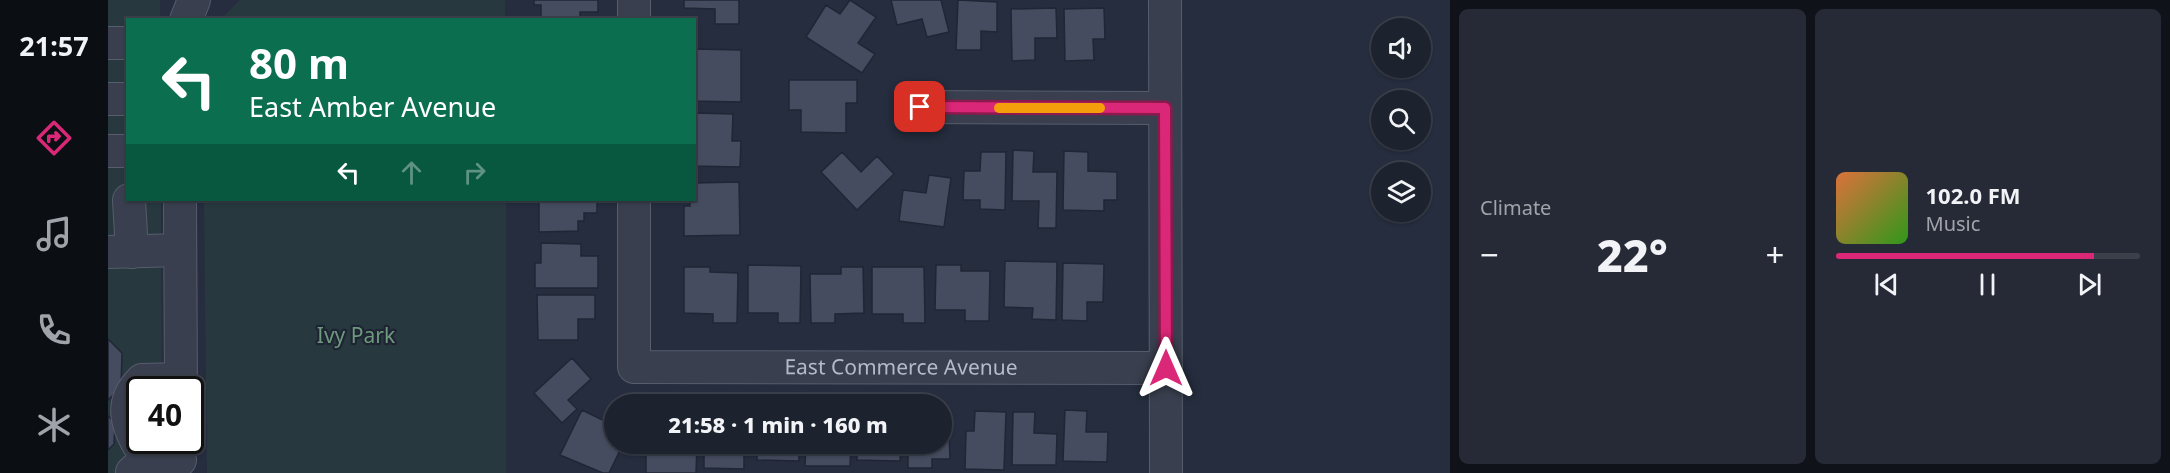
<!DOCTYPE html>
<meta charset="utf-8">
<style>
:root{--surface:#1c222e;--page:#252a36;--text:#f1f3f6;--muted:#a0a4aa;--line:#3a3f4a;--accent:#db2777}
body{margin:0;font-family:"Noto Sans",sans-serif;background:var(--page);color:var(--text);height:100vh;display:flex;flex-direction:column;font-size:22px;white-space:nowrap}
*{box-sizing:border-box;margin:0}
p{font-size:20px;color:var(--muted)}
.icon{flex:none;width:33px;height:33px;fill:none;stroke:currentColor;stroke-width:2;stroke-linecap:round;stroke-linejoin:round}
.map{position:relative;flex:1;overflow:hidden}
.details{display:flex;flex-direction:column;gap:9px;padding:9px;background:#0f1319;width:720px}
.details>*{flex:none}
.hud{position:absolute;left:18px;top:18px;width:570px;height:183px;border-radius:0px;box-shadow:0 2px 4px #0004,0 0 0 2px var(--line);background:#0b6e4f;color:#fff;overflow:hidden}
.controls{position:absolute;left:1263px;top:18px;display:grid;gap:12px}
.controls a{display:grid;place-items:center;width:60px;height:60px;border-radius:50%;background:var(--surface);box-shadow:0 2px 4px #0004,0 0 0 2px var(--line);font-size:30px}
.speed{position:absolute;left:18px;top:376px;display:flex;gap:12px;font-size:30px;font-weight:700;text-align:center}
.speed>*{display:grid;place-content:center;width:78px;height:78px;border-radius:50%;background:var(--surface);box-shadow:0 2px 4px #0004,0 0 0 2px var(--line);line-height:1}
.speed .limit{border:3px solid #111;border-radius:9px;background:#fff;color:#111}
.pin{position:absolute;display:grid;place-items:center;width:51px;height:51px;color:#fff;margin:-26px;border-radius:12px;box-shadow:0 3px 9px #0006}
.me{position:absolute;width:66px;margin:-33px;rotate:0deg;stroke-linejoin:round;filter:drop-shadow(0 0 4px #0008)}
.turn{display:flex;align-items:center;gap:21px;height:126px;padding:0 24px;font-size:27px}
.turn .icon{width:78px;height:78px;stroke-width:2.5}
.turn b{display:block;font-size:42px;line-height:51px}
.lanes{display:flex;align-items:center;height:57px;padding:0 24px;background:#0003;justify-content:center;gap:30px;direction:ltr}
.lanes .off{opacity:.35}
.big{font-size:45px;font-weight:800;line-height:1.1}
.details .card{flex:1;display:flex;flex-direction:column;justify-content:center;gap:9px;min-width:0;padding:0 21px;border-radius:9px;background:var(--page)}
.song{display:flex;align-items:center;gap:18px}
.cover{width:72px;height:72px;border-radius:9px;background:linear-gradient(135deg,hsl(20 70% 55%),hsl(110 70% 35%))}
.played{height:6px;border-radius:3px;background:linear-gradient(90deg,var(--accent) 85%,var(--line) 85%)}
.keys{display:flex;justify-content:space-around;direction:ltr}
.heat{display:flex;justify-content:space-between;align-items:center;font-size:33px;direction:ltr}
.details .tiles{flex:1;display:grid;gap:9px;grid-template-columns:repeat(2,1fr)}
.trip{position:absolute;left:496px;top:394px;width:348px;height:60px;border-radius:30px;background:var(--surface);box-shadow:0 2px 4px #0004,0 0 0 2px var(--line);font-weight:800;line-height:60px;text-align:center}
main{display:flex;flex:1;min-height:0}
.tabs{display:flex;flex-direction:column;width:108px;justify-content:space-around;align-items:center;background:#0b0e12;color:var(--muted)}
.tabs .icon{width:42px;height:42px}
.tabs .current{color:var(--accent)}
.tabs b{font-size:27px;color:var(--text)}
.map>svg:first-child{display:block}
.green{fill:#27393f}
.building{fill:#454c5f;stroke:#202635;stroke-width:1.5}
.lines{fill:none;stroke-linecap:round;stroke-linejoin:round}
.minor-casing{stroke:#575d6c;stroke-width:34}
.minor{stroke:#393f4e;stroke-width:32}
.route-casing{stroke:#8e194d;stroke-width:15}
.route{stroke:#db2777;stroke-width:10}
.slow{stroke:#f59e0b;stroke-width:10}
.labels{text-anchor:middle;stroke-width:4.5;stroke-linejoin:round;paint-order:stroke}
.park-label{font-size:21px;fill:#6e997d;stroke:#1e2433}
.street-label{font-size:21px;fill:#b5bac9;stroke:#1e2433}
</style>
<main>
<nav class="tabs">
<b>21:57</b>
<svg class="icon current" aria-label="directions" viewBox="0 0 24 24"><path d="M12 3l9 9-9 9-9-9zM9 14v-3h6M13 9l2 2-2 2"/></svg>
<svg class="icon" aria-label="music" viewBox="0 0 24 24"><path d="M9 18V5l10-2v13"/><circle cx="6" cy="18" r="3"/><circle cx="16" cy="16" r="3"/></svg>
<svg class="icon" aria-label="phone" viewBox="0 0 24 24"><path d="M5 4h4l2 5-3 2q2 4 5 5l2-3 5 2v4C11 20 4 13 5 4z"/></svg>
<svg class="icon" aria-label="climate" viewBox="0 0 24 24"><path d="M12 3v18M4 7l16 10M4 17L20 7"/></svg>
</nav>
<div class="map">
<svg width="1342" height="473" viewBox="0 0 1342 473">
<rect width="100%" height="100%" fill="#252d3e"/>
<path class="green" d="M 0,0 L 52,0 L 52,19 L 20,20 L 20,200 L 53,200 L 54,390 L 32,390 L 32,441 L 54,441 L 54,473 L 0,473 Z
M 132,0 L 397,0 L 397,19 L 113,19 Z
M 96,200 L 398,200 L 398,473 L 99,473 Z"/>
<path class="building" d="M 426,0 L 490,0 L 490,12 L 472,12 L 472,20 L 433,20 L 433,5 L 426,5 Z
M 576,0 L 631,0 L 631,24 L 607,24 L 607,9 L 576,8 Z
M 742,0 L 768,17 L 750,43 L 767,54 L 754,73 L 698,37 L 718,5 L 732,14 Z
M 783,0 L 833,0 L 841,32 L 819,37 L 814,19 L 789,25 Z
M 850,0 L 889,2 L 889,32 L 873,31 L 873,50 L 848,50 Z
M 948,8 L 949,38 L 927,38 L 927,60 L 904,61 L 903,9 Z
M 996,8 L 997,39 L 985,39 L 986,60 L 957,61 L 956,9 Z
M 586,49 L 633,50 L 633,102 L 586,101 Z
M 681,80 L 749,80 L 749,103 L 738,103 L 738,133 L 693,132 L 693,110 L 681,110 Z
M 586,113 L 625,114 L 624,141 L 633,141 L 632,167 L 586,166 Z
M 905,150 L 926,151 L 925,172 L 949,172 L 948,228 L 930,228 L 931,201 L 904,201 Z
M 956,151 L 980,152 L 980,171 L 1009,172 L 1009,200 L 996,200 L 996,211 L 955,210 Z
M 734,152 L 753,172 L 769,156 L 786,174 L 749,210 L 713,172 Z
M 873,152 L 898,152 L 897,210 L 872,209 L 872,200 L 855,200 L 856,171 L 872,171 Z
M 821,175 L 843,178 L 836,227 L 791,221 L 795,190 L 818,193 Z
M 631,182 L 632,235 L 576,236 L 576,206 L 582,206 L 582,200 L 586,200 L 586,183 Z
M 431,200 L 489,200 L 489,213 L 476,213 L 476,221 L 470,221 L 470,231 L 431,232 Z
M 433,243 L 473,244 L 473,256 L 490,256 L 490,288 L 427,288 L 427,263 L 433,263 Z
M 897,261 L 949,262 L 948,320 L 924,319 L 925,308 L 896,307 Z
M 955,263 L 996,264 L 995,302 L 979,302 L 979,321 L 954,320 Z
M 640,265 L 693,266 L 692,323 L 670,323 L 670,313 L 640,313 Z
M 828,265 L 853,265 L 853,271 L 882,271 L 881,321 L 857,321 L 857,310 L 827,310 Z
M 576,267 L 602,267 L 602,272 L 630,273 L 629,323 L 605,323 L 605,314 L 576,313 Z
M 733,267 L 755,267 L 756,313 L 727,314 L 727,323 L 703,323 L 702,274 L 733,274 Z
M 764,267 L 816,267 L 817,323 L 795,323 L 795,314 L 764,314 Z
M 429,295 L 487,295 L 487,319 L 470,319 L 470,340 L 430,340 Z
M 0,339 L 14,353 L 13,388 L 0,400 Z
M 464,358 L 483,379 L 460,400 L 469,409 L 454,423 L 426,393 Z
M 474,410 L 507,426 L 507,444 L 515,444 L 501,473 L 495,473 L 452,455 Z
M 957,410 L 979,411 L 978,432 L 1000,432 L 999,462 L 955,461 Z
M 867,411 L 898,412 L 896,470 L 857,469 L 858,431 L 866,431 Z
M 905,412 L 927,412 L 926,433 L 949,434 L 948,465 L 904,465 Z
M 0,416 L 7,423 L 6,444 L 0,450 Z
M 834,434 L 841,434 L 842,459 L 824,459 L 824,468 L 800,468 L 800,444 L 834,444 Z
M 538,444 L 589,444 L 588,473 L 538,473 Z
M 596,444 L 636,444 L 636,469 L 596,468 Z
M 649,444 L 691,444 L 691,461 L 649,460 Z
M 698,444 L 743,444 L 742,466 L 697,466 Z
M 749,444 L 793,444 L 792,461 L 749,460 Z"/>
<g class="lines">
<g class="minor-casing">
<g id="minor">
<path d="M 526,0 L 526,20"/>
<path d="M 1057,0 L 1058,473"/>
<path d="M 78,20 L 86,0"/>
<path d="M 0,43 L 20,43"/>
<path d="M 0,99 L 20,99"/>
<path d="M 812,107 L 1057,108"/>
<path d="M 0,151 L 20,151"/>
<path d="M 21,200 L 24,252"/>
<path d="M 72,200 L 73,390"/>
<path id="s1" d="M 526,200 L 526,367 L 1058,368"/>
<path d="M 0,252 L 72,250"/>
<path d="M 39,459 C 22,432 7,406 34,380 L 73,379"/>
<path d="M 24,472 L 39,459 L 72,460"/>
</g>
</g>
<use href="#minor" class="minor"/>
</g>
<g class="lines">
<g class="route-casing">
<path id="route" d="M 812,107 L 1057,108 L 1058,368"/>
</g>
<use href="#route" class="route"/>
<path class="slow" d="M 891,108 L 992,108"/>
</g>
<g class="labels">
<g class="park-label">
<text x="248" y="343">Ivy Park</text>
</g>
<g class="street-label">
<text dy="7" stroke="none"><textPath href="#s1" startOffset="434">East Commerce Avenue</textPath></text>
</g>
</g>
</svg>
<div class="controls">
<a><svg class="icon" aria-label="sound" viewBox="0 0 24 24"><path d="M4 9h4l5-4v14l-5-4H4zM17 9q2 3 0 6"/></svg></a>
<a><svg class="icon" aria-label="search" viewBox="0 0 24 24"><circle cx="10" cy="10" r="6"/><path d="M15 15l6 6"/></svg></a>
<a><svg class="icon" aria-label="layers" viewBox="0 0 24 24"><path d="M12 4l9 5-9 5-9-5zM3 14l9 5 9-5"/></svg></a>
</div>
<div class="speed"><div class="limit">40</div></div>
<div class="pin" style="left:812px;top:107px;background:#d93025"><svg class="icon" aria-label="arrive" viewBox="0 0 24 24"><path d="M6 21V4h12l-3 4 3 4H6"/></svg></div>
<svg class="me" style="left:1058px;top:368px" viewBox="-20 -20 40 40"><path d="M0-17L14 15 0 8-14 15z" fill="#db2777" stroke="#fff" stroke-width="4"/></svg>
<div class="trip">21:58 · 1 min · 160 m</div>
<div class="hud">
<div class="turn"><svg class="icon" aria-label="left" viewBox="0 0 24 24"><path d="M17 20v-9H6M10 6l-5 5 5 5"/></svg><div><b>80 m</b>East Amber Avenue</div></div>
<div class="lanes"><svg class="icon" aria-label="left" viewBox="0 0 24 24"><path d="M17 20v-9H6M10 6l-5 5 5 5"/></svg><svg class="icon off" aria-label="ahead" viewBox="0 0 24 24"><path d="M12 20V5M6 11l6-6 6 6"/></svg><svg class="icon off" aria-label="right" viewBox="0 0 24 24"><path d="M7 20v-9h11M14 6l5 5-5 5"/></svg></div>
</div>
</div>
<section class="details">
<div class="tiles">
<div class="card"><p>Climate</p>
<div class="heat"><a>−</a><b class="big">22°</b><a>+</a></div>
</div>
<div class="card">
<div class="song"><i class="cover"></i><div><b>102.0 FM</b><p>Music</p></div></div>
<div class="played"></div>
<div class="keys"><svg class="icon" aria-label="previous" viewBox="0 0 24 24"><path d="M18 5L8 12l10 7zM5 5v14"/></svg><svg class="icon" aria-label="pause" viewBox="0 0 24 24"><path d="M8 5v14M16 5v14"/></svg><svg class="icon" aria-label="next" viewBox="0 0 24 24"><path d="M6 5l10 7-10 7zM19 5v14"/></svg></div>
</div>
</div>
</section>
</main>
